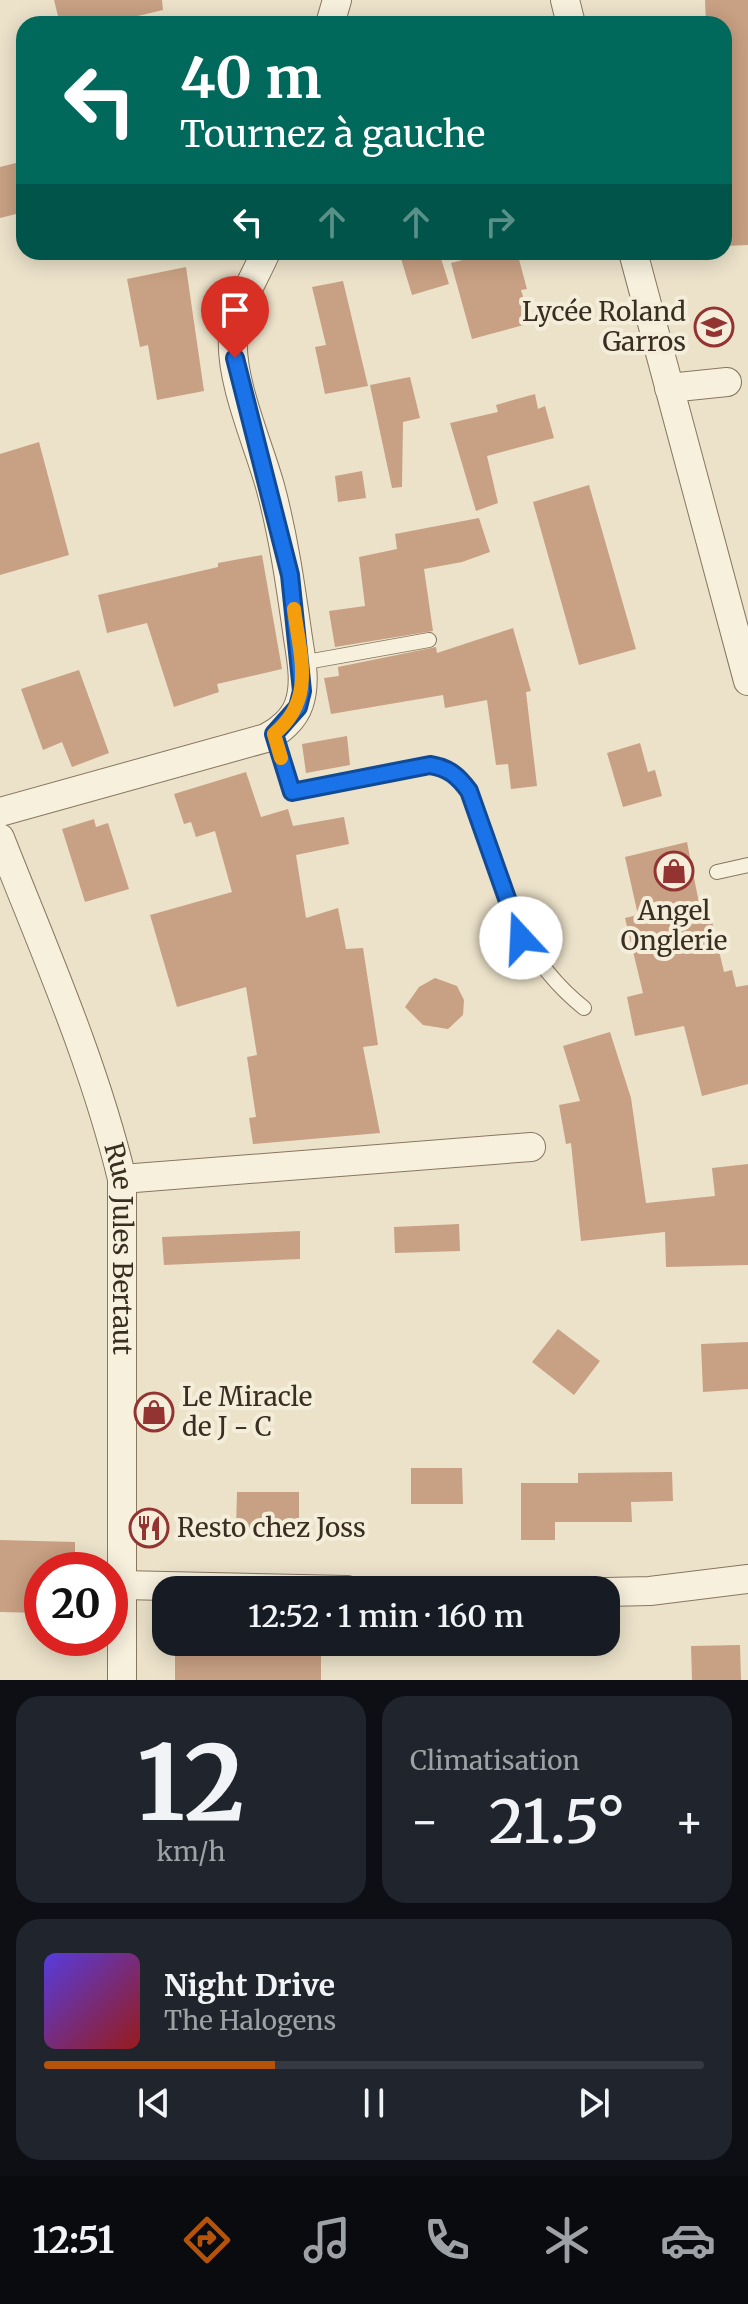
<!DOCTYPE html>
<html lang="fr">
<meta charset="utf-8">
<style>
:root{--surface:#171b24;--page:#20242c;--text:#f1f3f6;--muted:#9ea1a6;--line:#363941;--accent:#b45309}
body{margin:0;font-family:Merriweather,serif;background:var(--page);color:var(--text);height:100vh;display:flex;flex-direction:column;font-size:30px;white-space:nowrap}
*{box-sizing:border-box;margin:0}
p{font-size:26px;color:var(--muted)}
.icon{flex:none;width:44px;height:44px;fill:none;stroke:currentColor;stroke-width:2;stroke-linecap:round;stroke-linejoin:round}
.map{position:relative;height:1680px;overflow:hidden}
.sheet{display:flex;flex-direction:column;gap:16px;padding:16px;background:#0d0f14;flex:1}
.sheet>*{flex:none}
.top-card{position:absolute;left:16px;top:16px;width:716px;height:244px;border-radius:24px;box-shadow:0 4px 20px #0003;background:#00695c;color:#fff;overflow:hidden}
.speed{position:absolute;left:24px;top:1552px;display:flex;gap:16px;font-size:40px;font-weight:700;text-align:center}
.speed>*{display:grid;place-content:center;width:104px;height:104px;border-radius:50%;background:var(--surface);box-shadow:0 4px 20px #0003;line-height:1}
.speed .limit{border:12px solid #d22;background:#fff;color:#111}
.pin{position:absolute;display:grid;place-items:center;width:68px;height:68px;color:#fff;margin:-82px -34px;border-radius:50% 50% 50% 0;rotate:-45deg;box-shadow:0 0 8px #0007}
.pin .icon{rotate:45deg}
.me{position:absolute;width:88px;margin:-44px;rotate:340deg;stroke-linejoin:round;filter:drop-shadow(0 0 6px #0008)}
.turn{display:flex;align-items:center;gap:28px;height:168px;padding:0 32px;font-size:36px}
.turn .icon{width:104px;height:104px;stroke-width:2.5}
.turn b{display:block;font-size:56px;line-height:68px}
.lanes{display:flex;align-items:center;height:76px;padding:0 32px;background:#0003;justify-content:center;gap:40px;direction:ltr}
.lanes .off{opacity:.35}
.big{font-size:60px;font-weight:600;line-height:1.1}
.sheet .card{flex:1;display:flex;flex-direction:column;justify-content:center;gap:12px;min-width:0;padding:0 28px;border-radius:24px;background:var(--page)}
.sheet .dial{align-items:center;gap:0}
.dial b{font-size:104px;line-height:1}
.song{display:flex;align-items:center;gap:24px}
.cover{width:96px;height:96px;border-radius:12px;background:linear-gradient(135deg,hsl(250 70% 55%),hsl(0 70% 35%))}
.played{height:8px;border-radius:4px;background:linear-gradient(90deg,var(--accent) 35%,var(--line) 35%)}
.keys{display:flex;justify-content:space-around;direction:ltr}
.heat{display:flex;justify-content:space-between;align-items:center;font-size:44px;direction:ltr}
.sheet .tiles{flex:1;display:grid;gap:16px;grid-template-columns:1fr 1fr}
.card:last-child{grid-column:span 2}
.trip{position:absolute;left:152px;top:1576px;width:468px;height:80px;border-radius:24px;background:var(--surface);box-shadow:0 4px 20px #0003;font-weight:600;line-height:80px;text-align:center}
.dock{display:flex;height:128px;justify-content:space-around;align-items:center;background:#090b0e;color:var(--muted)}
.dock .icon{width:56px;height:56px}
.dock .on{color:var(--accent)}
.dock b{font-size:36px;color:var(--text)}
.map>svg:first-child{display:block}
.building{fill:#c8a083}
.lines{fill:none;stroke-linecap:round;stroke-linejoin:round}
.lane-casing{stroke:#88765f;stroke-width:16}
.street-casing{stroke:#88765f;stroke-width:30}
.lane{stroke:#f7f0dd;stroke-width:14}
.street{stroke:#f7f0dd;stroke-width:28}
.route-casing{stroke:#114b97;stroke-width:20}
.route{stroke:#1a73e8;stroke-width:14}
.slow{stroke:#f59e0b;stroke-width:14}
.labels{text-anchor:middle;stroke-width:8;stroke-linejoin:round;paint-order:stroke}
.poi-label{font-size:26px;fill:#3a2e22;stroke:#f4edd9;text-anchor:start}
.street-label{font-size:26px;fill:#3a2e22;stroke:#f4edd9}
</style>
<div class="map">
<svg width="748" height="1680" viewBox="0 0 748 1680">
<rect width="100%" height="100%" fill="#ece2ca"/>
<path class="building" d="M 54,0 L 162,0 L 163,10 L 104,24 L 60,24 Z
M 705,0 L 748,0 L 748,245 L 724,246 L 724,24 L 706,24 Z
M 24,161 L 24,212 L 0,218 L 0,167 Z
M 399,252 L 439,252 L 449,284 L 412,295 Z
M 493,252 L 517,252 L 527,289 L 521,290 L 531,323 L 472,339 L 451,263 Z
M 186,267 L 204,391 L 157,400 L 148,345 L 140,347 L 127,279 Z
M 343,281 L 368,386 L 325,394 L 315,347 L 326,345 L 312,287 Z
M 410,377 L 420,418 L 403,422 L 402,487 L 392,488 L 370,385 Z
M 535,394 L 538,409 L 545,406 L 554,438 L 487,456 L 498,503 L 476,511 L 450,423 L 498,412 L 496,405 Z
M 39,442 L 69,555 L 0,575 L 0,454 Z
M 362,471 L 366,498 L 338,502 L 335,476 Z
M 589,485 L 636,649 L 579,665 L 533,502 Z
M 479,518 L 490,552 L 462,562 L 424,569 L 433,631 L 335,647 L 329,611 L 365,606 L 359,557 L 397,549 L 395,534 Z
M 262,555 L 282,669 L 217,684 L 219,692 L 174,707 L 147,623 L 107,633 L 98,595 L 218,567 L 218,563 Z
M 513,628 L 531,691 L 526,692 L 537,786 L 511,789 L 508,764 L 496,765 L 487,700 L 445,708 L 443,695 L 331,714 L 324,678 L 339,676 L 338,667 L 436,647 L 437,653 Z
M 79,670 L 109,753 L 72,767 L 62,742 L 43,750 L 21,689 Z
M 347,736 L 350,765 L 306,773 L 302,744 Z
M 640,743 L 648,772 L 655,770 L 662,796 L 623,807 L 607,753 Z
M 246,772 L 261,817 L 288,809 L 293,826 L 344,817 L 349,844 L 296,855 L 306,918 L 338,908 L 346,949 L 363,948 L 378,1045 L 363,1047 L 380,1133 L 253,1144 L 249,1118 L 256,1117 L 247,1057 L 257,1055 L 246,987 L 177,1007 L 150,915 L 232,892 L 215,831 L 196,837 L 191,822 L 184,824 L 174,794 Z
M 94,819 L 96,827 L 108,823 L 129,889 L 85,902 L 62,829 Z
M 687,842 L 699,903 L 707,900 L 724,972 L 732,970 L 736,987 L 748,985 L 748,1084 L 702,1096 L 684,1026 L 635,1036 L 627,997 L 643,993 L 625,918 L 638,915 L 625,857 Z
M 435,978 L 457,986 L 464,1000 L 463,1015 L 448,1029 L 423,1025 L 405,1007 L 419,987 Z
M 610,1032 L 631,1098 L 646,1203 L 715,1196 L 712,1168 L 748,1164 L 748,1265 L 666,1267 L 665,1232 L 581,1241 L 571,1143 L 566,1144 L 559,1105 L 580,1101 L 563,1046 Z
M 459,1224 L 460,1251 L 395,1253 L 394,1227 Z
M 300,1231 L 300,1259 L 164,1265 L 162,1237 Z
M 558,1329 L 600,1361 L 574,1395 L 532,1362 Z
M 748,1342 L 748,1389 L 703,1392 L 701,1344 Z
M 411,1468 L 462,1468 L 463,1504 L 411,1504 Z
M 672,1472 L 673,1501 L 631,1502 L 632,1522 L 555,1522 L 555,1540 L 521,1540 L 521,1483 L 578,1483 L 578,1473 Z
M 237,1492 L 299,1492 L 299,1527 L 236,1529 Z
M 0,1540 L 75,1542 L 75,1570 L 42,1570 L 42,1613 L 0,1612 Z
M 306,1643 L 321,1645 L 321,1680 L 175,1680 L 175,1644 Z
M 740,1645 L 741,1680 L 692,1680 L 691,1646 Z"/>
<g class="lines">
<g class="lane-casing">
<path id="lane" d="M 301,663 L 429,640
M 274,734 L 292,792 L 430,765 C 449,768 458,776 469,791 C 499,875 511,950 584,1008
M 717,872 L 748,865"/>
</g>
<g class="street-casing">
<g id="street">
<path d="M 565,0 L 571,24"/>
<path d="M 330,24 L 337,0"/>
<path d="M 633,252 L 748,681"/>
<path d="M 669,388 L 727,382"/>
<path d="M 0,812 L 266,738 C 280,731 294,719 299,704 C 307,681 300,654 297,631 C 290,582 283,534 270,486 C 258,443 230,381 233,337 C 235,308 254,279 266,252"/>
<path id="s1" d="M 0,838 C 44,950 94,1062 122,1179 L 122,1680"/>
<path d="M 122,1179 L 531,1147"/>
<path d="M 122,1585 L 347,1590"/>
<path d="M 606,1592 L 650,1591 L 748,1579"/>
</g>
</g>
<use href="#lane" class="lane"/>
<use href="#street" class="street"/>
</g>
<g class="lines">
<g class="route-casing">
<path id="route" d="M 235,358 L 290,575 L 302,691 L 298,707 L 274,734 L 292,792 L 430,765 C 449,768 458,776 469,791 L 521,938"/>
</g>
<use href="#route" class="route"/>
<path class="slow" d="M 281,758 L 274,734 C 316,700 300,656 294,609"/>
</g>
<defs>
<g id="school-ring" transform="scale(2)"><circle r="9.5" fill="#f4edd9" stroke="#933433" stroke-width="1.5"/><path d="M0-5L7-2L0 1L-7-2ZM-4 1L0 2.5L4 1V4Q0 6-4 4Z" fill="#933433"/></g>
<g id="shop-ring" transform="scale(2)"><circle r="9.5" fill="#f4edd9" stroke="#933433" stroke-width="1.5"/><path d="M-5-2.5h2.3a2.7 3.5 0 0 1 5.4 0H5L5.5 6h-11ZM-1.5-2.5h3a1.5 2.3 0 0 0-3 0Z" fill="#933433"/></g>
<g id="restaurant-ring" transform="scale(2)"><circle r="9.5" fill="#f4edd9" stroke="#933433" stroke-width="1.5"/><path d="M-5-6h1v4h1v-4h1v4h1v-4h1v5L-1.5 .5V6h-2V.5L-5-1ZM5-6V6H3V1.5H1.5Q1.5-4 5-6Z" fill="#933433"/></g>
</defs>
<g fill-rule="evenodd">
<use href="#school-ring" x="714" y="327"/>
<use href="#shop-ring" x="674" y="871"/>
<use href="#shop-ring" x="154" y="1412"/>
<use href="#restaurant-ring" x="149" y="1528"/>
</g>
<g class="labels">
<g class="poi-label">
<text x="686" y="321" text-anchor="end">Lycée Roland<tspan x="686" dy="30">Garros</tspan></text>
<text x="674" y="920" text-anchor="middle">Angel<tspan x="674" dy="30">Onglerie</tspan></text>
<text x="182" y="1406">Le Miracle<tspan x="182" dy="30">de J - C</tspan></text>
<text x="177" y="1537">Resto chez Joss</text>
</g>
<g class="street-label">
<text dy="9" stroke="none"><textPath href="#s1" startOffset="432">Rue Jules Bertaut</textPath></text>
</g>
</g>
</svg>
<div class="speed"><div class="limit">20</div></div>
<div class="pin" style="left:235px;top:358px;background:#d93025"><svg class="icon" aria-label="arrive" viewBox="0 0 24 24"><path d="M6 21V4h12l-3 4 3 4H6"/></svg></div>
<svg class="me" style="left:521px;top:938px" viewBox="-20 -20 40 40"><circle r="19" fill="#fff"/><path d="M0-13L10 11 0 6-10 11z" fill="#1a73e8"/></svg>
<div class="trip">12:52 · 1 min · 160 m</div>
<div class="top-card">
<div class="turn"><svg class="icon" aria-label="left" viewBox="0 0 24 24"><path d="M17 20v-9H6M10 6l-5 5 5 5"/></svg><div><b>40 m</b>Tournez à gauche</div></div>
<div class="lanes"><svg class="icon" aria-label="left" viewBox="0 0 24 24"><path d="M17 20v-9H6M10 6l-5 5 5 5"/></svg><svg class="icon off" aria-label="ahead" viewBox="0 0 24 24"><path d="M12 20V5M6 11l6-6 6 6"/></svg><svg class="icon off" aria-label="ahead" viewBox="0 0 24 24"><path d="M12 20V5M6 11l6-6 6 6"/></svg><svg class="icon off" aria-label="right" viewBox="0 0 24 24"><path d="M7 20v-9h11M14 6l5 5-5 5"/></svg></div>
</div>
</div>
<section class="sheet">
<div class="tiles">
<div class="card dial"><b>12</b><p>km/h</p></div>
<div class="card"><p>Climatisation</p>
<div class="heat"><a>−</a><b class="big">21.5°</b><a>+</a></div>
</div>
<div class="card">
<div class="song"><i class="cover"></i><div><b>Night Drive</b><p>The Halogens</p></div></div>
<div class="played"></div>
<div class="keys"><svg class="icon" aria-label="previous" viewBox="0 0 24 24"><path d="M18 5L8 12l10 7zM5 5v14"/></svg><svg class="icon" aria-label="pause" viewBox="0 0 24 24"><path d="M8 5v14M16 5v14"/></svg><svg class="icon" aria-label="next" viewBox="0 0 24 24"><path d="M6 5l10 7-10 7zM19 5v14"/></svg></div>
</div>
</div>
</section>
<nav class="dock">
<b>12:51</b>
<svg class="icon on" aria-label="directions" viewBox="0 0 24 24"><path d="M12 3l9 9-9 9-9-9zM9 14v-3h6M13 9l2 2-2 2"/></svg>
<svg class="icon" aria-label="music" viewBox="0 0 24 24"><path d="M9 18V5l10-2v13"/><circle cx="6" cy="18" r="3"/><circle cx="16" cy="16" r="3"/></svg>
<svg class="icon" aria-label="phone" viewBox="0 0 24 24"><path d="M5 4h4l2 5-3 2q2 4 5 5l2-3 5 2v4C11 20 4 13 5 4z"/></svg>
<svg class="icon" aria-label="climate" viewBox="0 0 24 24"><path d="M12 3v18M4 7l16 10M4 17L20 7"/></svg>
<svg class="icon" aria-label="car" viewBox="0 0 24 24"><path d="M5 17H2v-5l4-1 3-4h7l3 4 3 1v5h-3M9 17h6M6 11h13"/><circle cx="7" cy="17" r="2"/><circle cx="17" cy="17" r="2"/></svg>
</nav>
